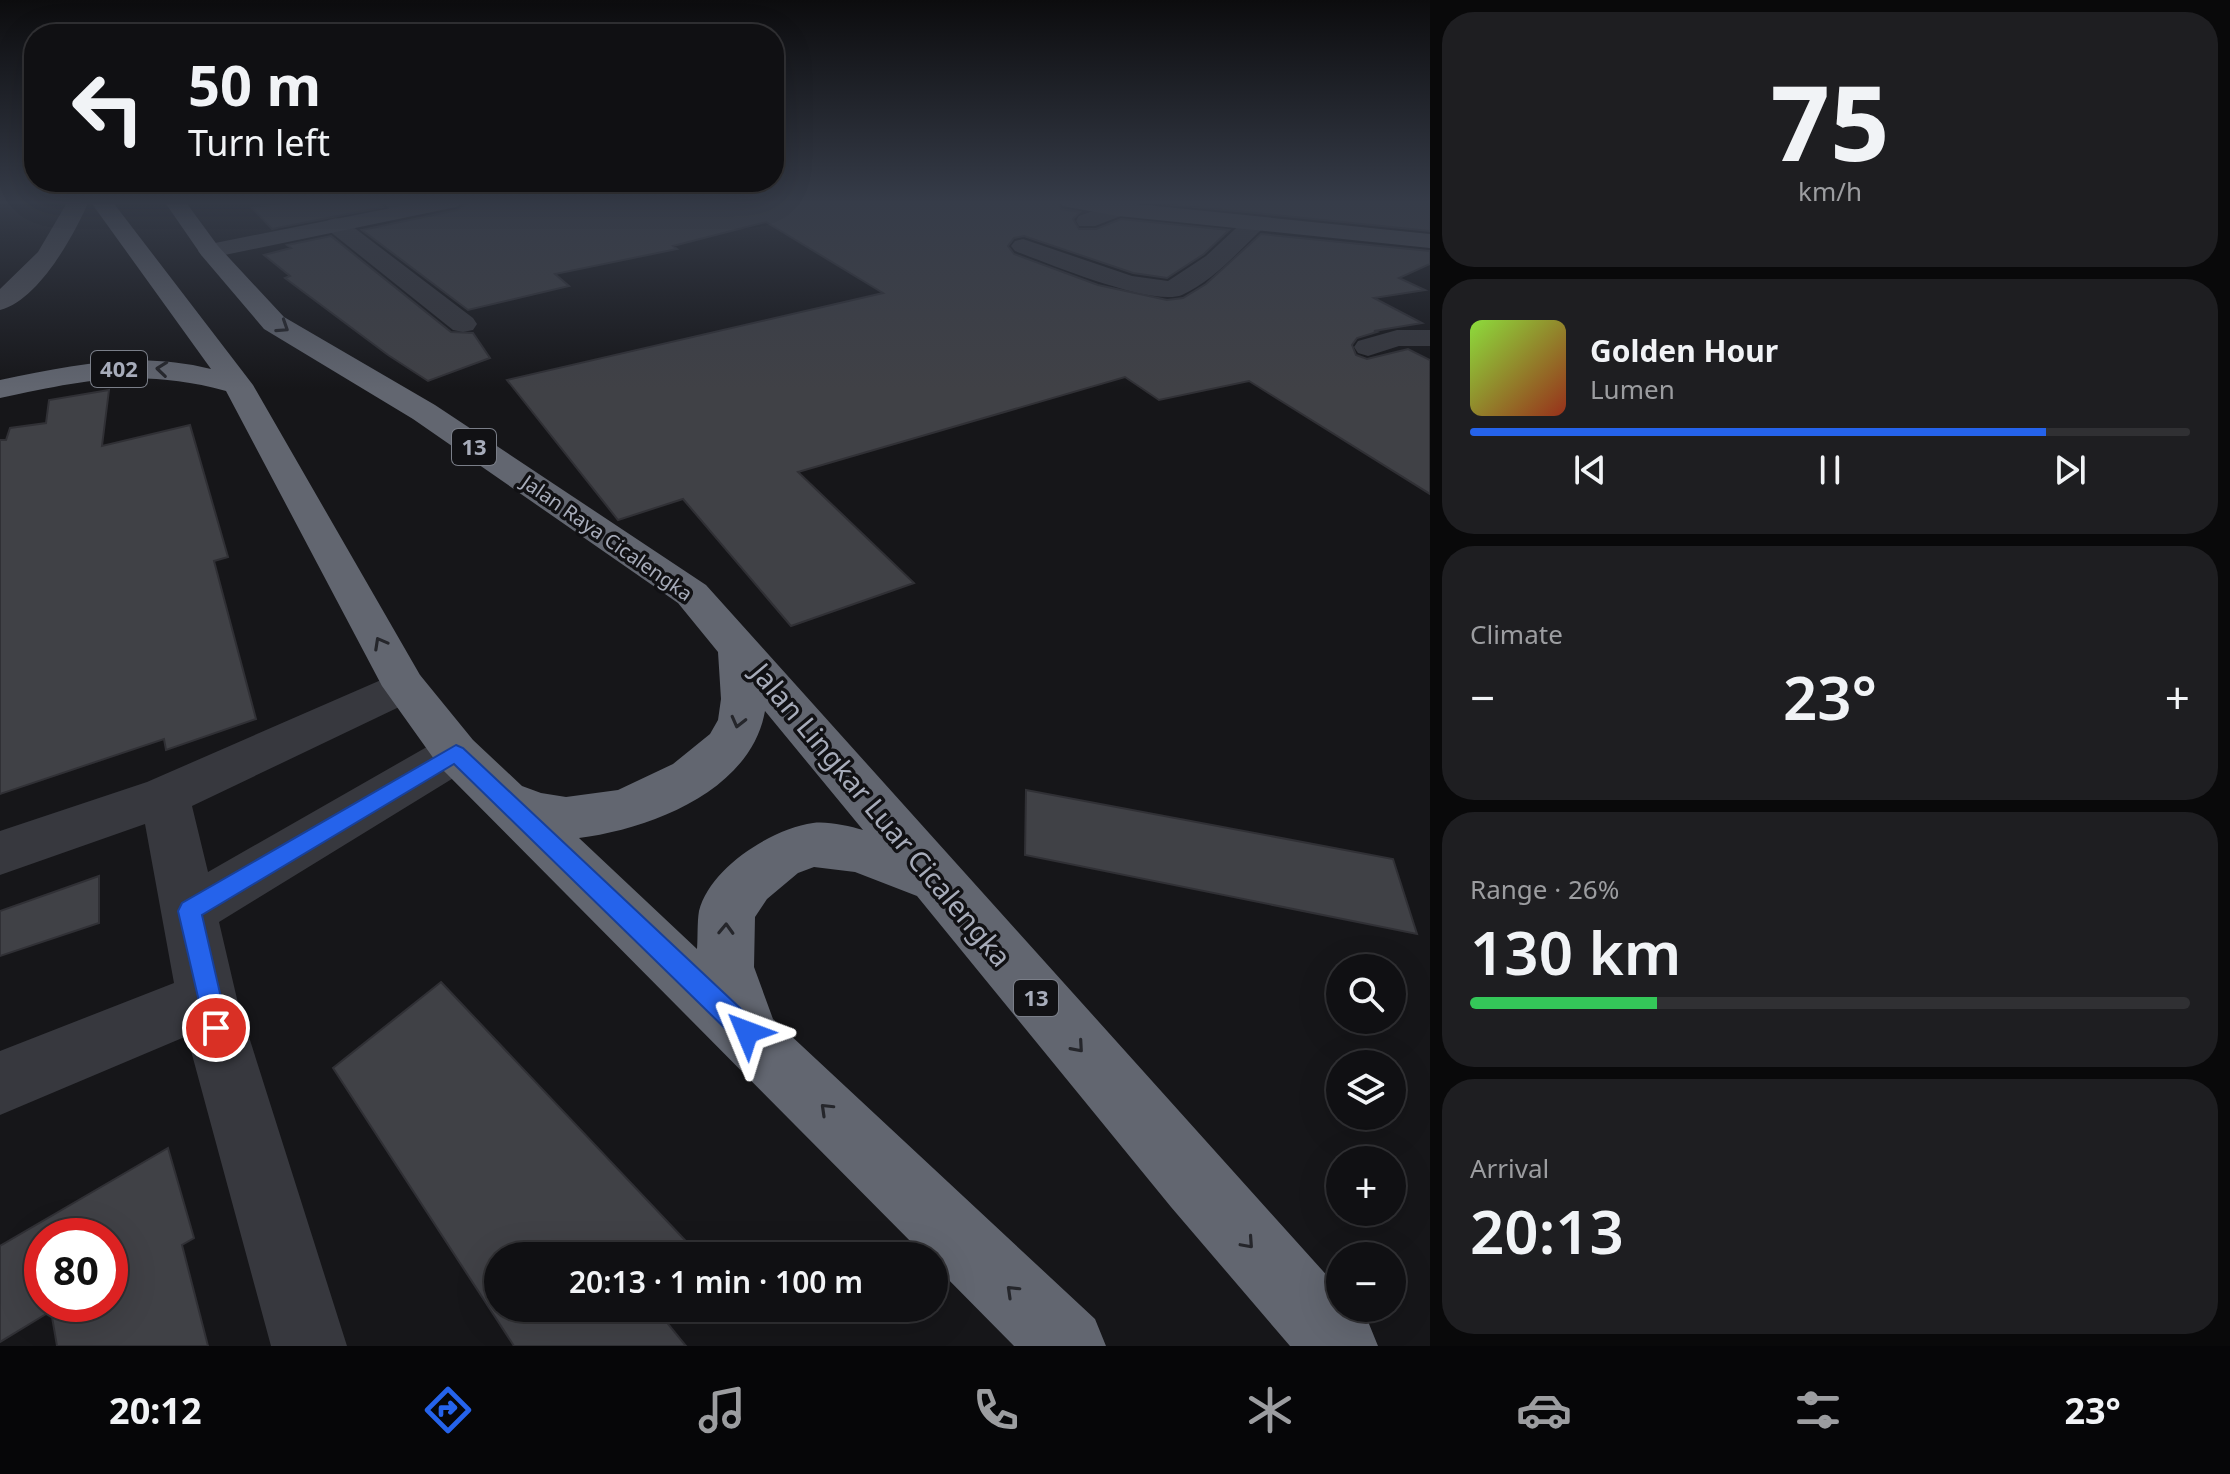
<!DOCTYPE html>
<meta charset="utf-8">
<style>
:root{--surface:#101013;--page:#1e1e21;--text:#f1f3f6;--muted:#9c9da0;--line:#303033;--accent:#2563eb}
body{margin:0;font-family:"Noto Sans",sans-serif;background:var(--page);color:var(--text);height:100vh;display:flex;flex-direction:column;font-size:30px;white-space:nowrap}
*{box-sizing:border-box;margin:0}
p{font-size:26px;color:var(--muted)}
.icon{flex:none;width:44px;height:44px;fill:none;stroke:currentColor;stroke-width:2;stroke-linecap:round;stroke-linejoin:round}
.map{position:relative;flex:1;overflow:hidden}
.details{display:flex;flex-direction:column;gap:12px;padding:12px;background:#09090a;width:800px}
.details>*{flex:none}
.hud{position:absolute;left:24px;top:24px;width:760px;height:168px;border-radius:32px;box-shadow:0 8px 32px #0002,0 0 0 2px var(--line);background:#101013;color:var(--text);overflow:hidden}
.tools{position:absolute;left:1326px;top:954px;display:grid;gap:16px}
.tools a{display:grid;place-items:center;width:80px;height:80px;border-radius:50%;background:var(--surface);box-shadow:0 8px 32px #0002,0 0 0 2px var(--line);font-size:40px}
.speed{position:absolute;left:24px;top:1218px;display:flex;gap:16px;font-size:40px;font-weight:700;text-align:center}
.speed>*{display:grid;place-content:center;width:104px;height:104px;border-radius:50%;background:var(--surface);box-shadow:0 8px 32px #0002,0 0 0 2px var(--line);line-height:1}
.speed .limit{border:12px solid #d22;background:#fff;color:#111}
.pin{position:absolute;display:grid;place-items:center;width:68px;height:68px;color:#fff;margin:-34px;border:4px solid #fff;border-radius:50%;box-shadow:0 2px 8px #0007}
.me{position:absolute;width:88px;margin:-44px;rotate:314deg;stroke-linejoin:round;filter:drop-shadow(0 0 6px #0008)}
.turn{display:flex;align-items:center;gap:28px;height:168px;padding:0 32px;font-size:36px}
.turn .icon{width:104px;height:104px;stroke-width:2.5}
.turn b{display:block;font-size:56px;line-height:68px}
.big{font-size:60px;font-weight:600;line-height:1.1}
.details .widget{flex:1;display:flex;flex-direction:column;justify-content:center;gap:12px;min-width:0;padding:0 28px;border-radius:32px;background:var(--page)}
.details .dial{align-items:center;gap:0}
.dial b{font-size:104px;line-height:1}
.song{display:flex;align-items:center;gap:24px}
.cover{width:96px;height:96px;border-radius:12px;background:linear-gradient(135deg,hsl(90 70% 55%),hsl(10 70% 35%))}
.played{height:8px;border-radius:4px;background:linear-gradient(90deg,var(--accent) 80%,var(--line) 80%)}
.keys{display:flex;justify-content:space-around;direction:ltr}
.heat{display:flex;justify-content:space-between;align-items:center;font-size:44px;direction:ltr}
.charge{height:12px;border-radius:6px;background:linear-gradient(90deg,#34c759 26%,var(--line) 0)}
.trip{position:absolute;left:484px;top:1242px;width:464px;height:80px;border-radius:40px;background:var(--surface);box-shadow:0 8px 32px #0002,0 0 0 2px var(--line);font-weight:600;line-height:80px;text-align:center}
.tabs{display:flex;height:128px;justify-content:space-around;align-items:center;background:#060608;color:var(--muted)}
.tabs .icon{width:56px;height:56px}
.tabs .on{color:var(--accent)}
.tabs b{font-size:36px;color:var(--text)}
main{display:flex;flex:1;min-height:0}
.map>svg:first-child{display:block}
.building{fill:#404146;stroke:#303035;stroke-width:2;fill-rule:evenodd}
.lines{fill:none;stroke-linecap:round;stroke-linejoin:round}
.street{fill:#37383e;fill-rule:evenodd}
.secondary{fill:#45474e;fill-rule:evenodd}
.primary{fill:#53555d;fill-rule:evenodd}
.highway{fill:#626670;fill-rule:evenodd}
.oneway{stroke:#25262b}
.route{fill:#2563eb;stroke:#184099;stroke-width:2}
.labels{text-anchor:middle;stroke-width:7;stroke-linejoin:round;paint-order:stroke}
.far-street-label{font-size:20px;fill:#a7acba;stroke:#111114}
.shield{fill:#111114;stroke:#7a7e88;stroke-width:2}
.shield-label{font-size:22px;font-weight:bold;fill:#a7acba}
.near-street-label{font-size:28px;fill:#a7acba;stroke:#111114}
</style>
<main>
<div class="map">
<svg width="1430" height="1346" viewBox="0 0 1430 1346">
<rect width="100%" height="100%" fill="#161619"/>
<path class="building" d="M 290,201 L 378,201 L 383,207 L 272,229 L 252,208 Z
M 470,201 L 1057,201 L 1061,209 L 1080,212 L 1073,219 L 1079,229 L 1096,229 L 1121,219 L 1229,230 L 1204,254 L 1167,278 L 1133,273 L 1024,236 L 1014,238 L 1008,246 L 1014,254 L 1098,285 L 1167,300 L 1183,298 L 1206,284 L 1261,234 L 1430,251 L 1430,264 L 1399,278 L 1425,290 L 1374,298 L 1422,323 L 1374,331 L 1377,332 L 1357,338 L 1352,345 L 1356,355 L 1367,359 L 1408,349 L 1430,360 L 1430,494 L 1249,381 L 1159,400 L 1125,377 L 798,472 L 914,583 L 791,626 L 683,499 L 618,520 L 507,380 L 883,293 L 766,222 L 673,246 L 677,249 L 555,274 L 569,286 L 468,310 L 362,230 L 457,210 Z
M 1132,201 L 1430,201 L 1430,231 L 1256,213 Z
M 331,236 L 451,332 L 473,333 L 490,358 L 428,381 L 388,355 L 285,278 L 290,276 L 264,255 L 291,248 L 287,245 Z
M 109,390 L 102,446 L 190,425 L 228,557 L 214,561 L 256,719 L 166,750 L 164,739 L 0,794 L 0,440 L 6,440 L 10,428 L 46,423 L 49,400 Z
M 1026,790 L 1393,859 L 1417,934 L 1025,855 Z
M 99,876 L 99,923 L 0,956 L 0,911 Z
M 441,982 L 700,1256 L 498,1256 L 498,1308 L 677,1308 L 668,1324 L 686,1346 L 514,1346 L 333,1068 Z
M 168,1148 L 194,1238 L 182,1245 L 208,1346 L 57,1346 L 51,1311 L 0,1342 L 0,1246 ZM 42,1236 L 110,1236 L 110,1304 L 42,1304 Z"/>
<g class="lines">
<path class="street" d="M 381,201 L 405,201 L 417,211 L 414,216 L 398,216 Z
M 1118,202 L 1126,204 L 1129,209 L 1126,214 L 1095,226 L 1079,226 L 1076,221 L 1079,216 Z
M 1255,216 L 1263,218 L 1266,223 L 1263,228 C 1239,251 1213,281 1182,295 C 1152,307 1047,263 1015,251 L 1011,246 L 1015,241 L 1023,239 L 1132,276 L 1168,281 L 1206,256 L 1247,218 Z
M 336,218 L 344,220 L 473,318 L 477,324 L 473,330 L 463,332 L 453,330 L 328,230 L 325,225 L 328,220 Z
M 1397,330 L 1430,330 L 1430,346 L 1399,346 L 1368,356 L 1358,353 L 1354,347 L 1358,341 Z
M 404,670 L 420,675 L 426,686 L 420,697 L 192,806 L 208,872 L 439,740 L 456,735 L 473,740 L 480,753 L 473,766 L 219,922 L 237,999 L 347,1346 L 271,1346 L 187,1036 L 0,1115 L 0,1051 L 174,983 L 145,824 L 0,875 L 0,831 L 147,782 Z"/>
<path class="secondary" d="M 426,201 L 467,201 L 456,207 L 210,258 L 202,256 L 198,251 L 202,246 L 210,244 Z
M 1060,201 L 1107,201 L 1430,234 L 1430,248 L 1118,216 L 1062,206 Z"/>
<path class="primary" d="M 68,201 L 89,201 C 74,235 39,300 0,310 L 0,289 L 38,252 Z"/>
<path class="highway" d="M 90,201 L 112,201 L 253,385 L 420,675 L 473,740 L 522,786 L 541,793 L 566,797 L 618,790 L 673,764 L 710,734 L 718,720 L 721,699 L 718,652 L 678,603 L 413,419 L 264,329 L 202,256 L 164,201 L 185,201 L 218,246 L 284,317 L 435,405 L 706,585 L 1340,1290 L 1340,1308 L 1357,1308 L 1367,1319 L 1378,1346 L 1290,1346 L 1171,1207 L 917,896 L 855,872 L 814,867 L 798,873 L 767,899 L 755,917 L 754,967 L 773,1019 L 1095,1319 L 1106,1346 L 1014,1346 L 934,1265 L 934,1256 L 925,1256 L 439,766 L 382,686 L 226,391 C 140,368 85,380 0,398 L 0,380 C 72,365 139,351 211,369 ZM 765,711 L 863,830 C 849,826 827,821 813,823 C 771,829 710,868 699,911 C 697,923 698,937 697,949 L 579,838 C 650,829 751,791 765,711 Z"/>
</g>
<defs><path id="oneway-chevron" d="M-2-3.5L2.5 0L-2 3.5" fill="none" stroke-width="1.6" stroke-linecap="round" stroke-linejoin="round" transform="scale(2)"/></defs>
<g class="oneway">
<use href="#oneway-chevron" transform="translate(283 327) rotate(33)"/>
<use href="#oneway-chevron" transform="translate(162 369) rotate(-174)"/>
<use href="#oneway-chevron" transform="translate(380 643) rotate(-119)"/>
<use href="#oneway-chevron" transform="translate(738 722) rotate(104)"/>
<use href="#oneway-chevron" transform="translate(726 929) rotate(-88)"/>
<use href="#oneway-chevron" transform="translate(1078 1047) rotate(49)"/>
<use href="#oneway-chevron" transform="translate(826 1109) rotate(-136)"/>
<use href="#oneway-chevron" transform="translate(1248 1243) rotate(48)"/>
<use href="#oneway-chevron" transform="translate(1012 1291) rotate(-136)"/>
</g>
<linearGradient id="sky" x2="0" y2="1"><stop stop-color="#0c0c0e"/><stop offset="0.52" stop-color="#363c49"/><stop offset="1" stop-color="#363c49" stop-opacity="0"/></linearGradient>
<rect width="1430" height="389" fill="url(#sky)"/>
<path class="route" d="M 456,745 L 463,748 L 756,1023 L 759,1032 L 756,1041 L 747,1044 L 738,1041 L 454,764 L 202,915 L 228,1028 L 224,1036 L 216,1040 L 207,1036 L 178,911 L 182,903 Z"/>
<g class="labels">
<g class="far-street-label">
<text transform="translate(607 538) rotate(35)" y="7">Jalan Raya Cicalengka</text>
</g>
<g class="shield">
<rect x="91" y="351" width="56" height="36" rx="6"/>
<rect x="452" y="429" width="44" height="36" rx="6"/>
<rect x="1014" y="980" width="44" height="36" rx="6"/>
</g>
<g class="shield-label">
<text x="119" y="377">402</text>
<text x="474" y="455">13</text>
<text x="1036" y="1006">13</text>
</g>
<g class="near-street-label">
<text transform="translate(881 815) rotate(50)" y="10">Jalan Lingkar Luar Cicalengka</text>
</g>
</g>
</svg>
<div class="tools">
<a><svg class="icon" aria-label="search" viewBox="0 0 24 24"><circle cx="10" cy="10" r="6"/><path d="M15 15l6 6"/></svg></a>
<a><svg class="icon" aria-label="layers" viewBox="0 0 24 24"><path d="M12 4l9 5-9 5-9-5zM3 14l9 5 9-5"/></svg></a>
<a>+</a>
<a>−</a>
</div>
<div class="speed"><div class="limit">80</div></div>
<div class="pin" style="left:216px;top:1028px;background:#d93025"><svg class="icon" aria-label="arrive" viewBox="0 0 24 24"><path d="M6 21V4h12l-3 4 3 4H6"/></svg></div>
<svg class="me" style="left:747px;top:1032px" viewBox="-20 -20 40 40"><path d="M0-17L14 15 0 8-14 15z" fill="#2563eb" stroke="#fff" stroke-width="4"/></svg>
<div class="trip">20:13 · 1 min · 100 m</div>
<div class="hud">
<div class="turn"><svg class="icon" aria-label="left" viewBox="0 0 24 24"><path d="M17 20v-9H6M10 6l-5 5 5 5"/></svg><div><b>50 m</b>Turn left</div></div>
</div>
</div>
<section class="details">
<div class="widget dial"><b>75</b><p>km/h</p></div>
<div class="widget">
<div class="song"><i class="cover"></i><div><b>Golden Hour</b><p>Lumen</p></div></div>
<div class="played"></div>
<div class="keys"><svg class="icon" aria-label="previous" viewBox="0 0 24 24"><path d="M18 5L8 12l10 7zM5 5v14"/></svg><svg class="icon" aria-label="pause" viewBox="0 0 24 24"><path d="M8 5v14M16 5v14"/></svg><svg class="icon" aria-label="next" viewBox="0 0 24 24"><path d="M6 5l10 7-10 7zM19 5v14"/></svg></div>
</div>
<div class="widget"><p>Climate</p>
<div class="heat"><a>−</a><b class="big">23°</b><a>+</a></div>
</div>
<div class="widget"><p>Range · 26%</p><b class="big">130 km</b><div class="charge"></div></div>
<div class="widget"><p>Arrival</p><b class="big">20:13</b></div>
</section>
</main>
<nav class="tabs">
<b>20:12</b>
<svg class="icon on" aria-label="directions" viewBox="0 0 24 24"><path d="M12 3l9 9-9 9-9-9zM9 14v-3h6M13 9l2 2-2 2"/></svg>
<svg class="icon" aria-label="music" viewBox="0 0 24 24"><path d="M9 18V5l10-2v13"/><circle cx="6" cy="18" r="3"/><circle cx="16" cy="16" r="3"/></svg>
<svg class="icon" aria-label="phone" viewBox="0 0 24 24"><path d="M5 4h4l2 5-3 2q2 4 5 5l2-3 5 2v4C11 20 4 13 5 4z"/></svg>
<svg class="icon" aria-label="climate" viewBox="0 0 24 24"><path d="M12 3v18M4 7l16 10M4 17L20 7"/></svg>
<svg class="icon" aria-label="car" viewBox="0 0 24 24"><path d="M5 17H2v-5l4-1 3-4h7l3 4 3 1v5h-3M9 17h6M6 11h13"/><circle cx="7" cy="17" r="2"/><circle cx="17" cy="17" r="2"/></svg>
<svg class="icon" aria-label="filters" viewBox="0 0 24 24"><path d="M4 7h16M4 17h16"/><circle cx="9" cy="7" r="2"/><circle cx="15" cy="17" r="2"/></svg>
<b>23°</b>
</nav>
